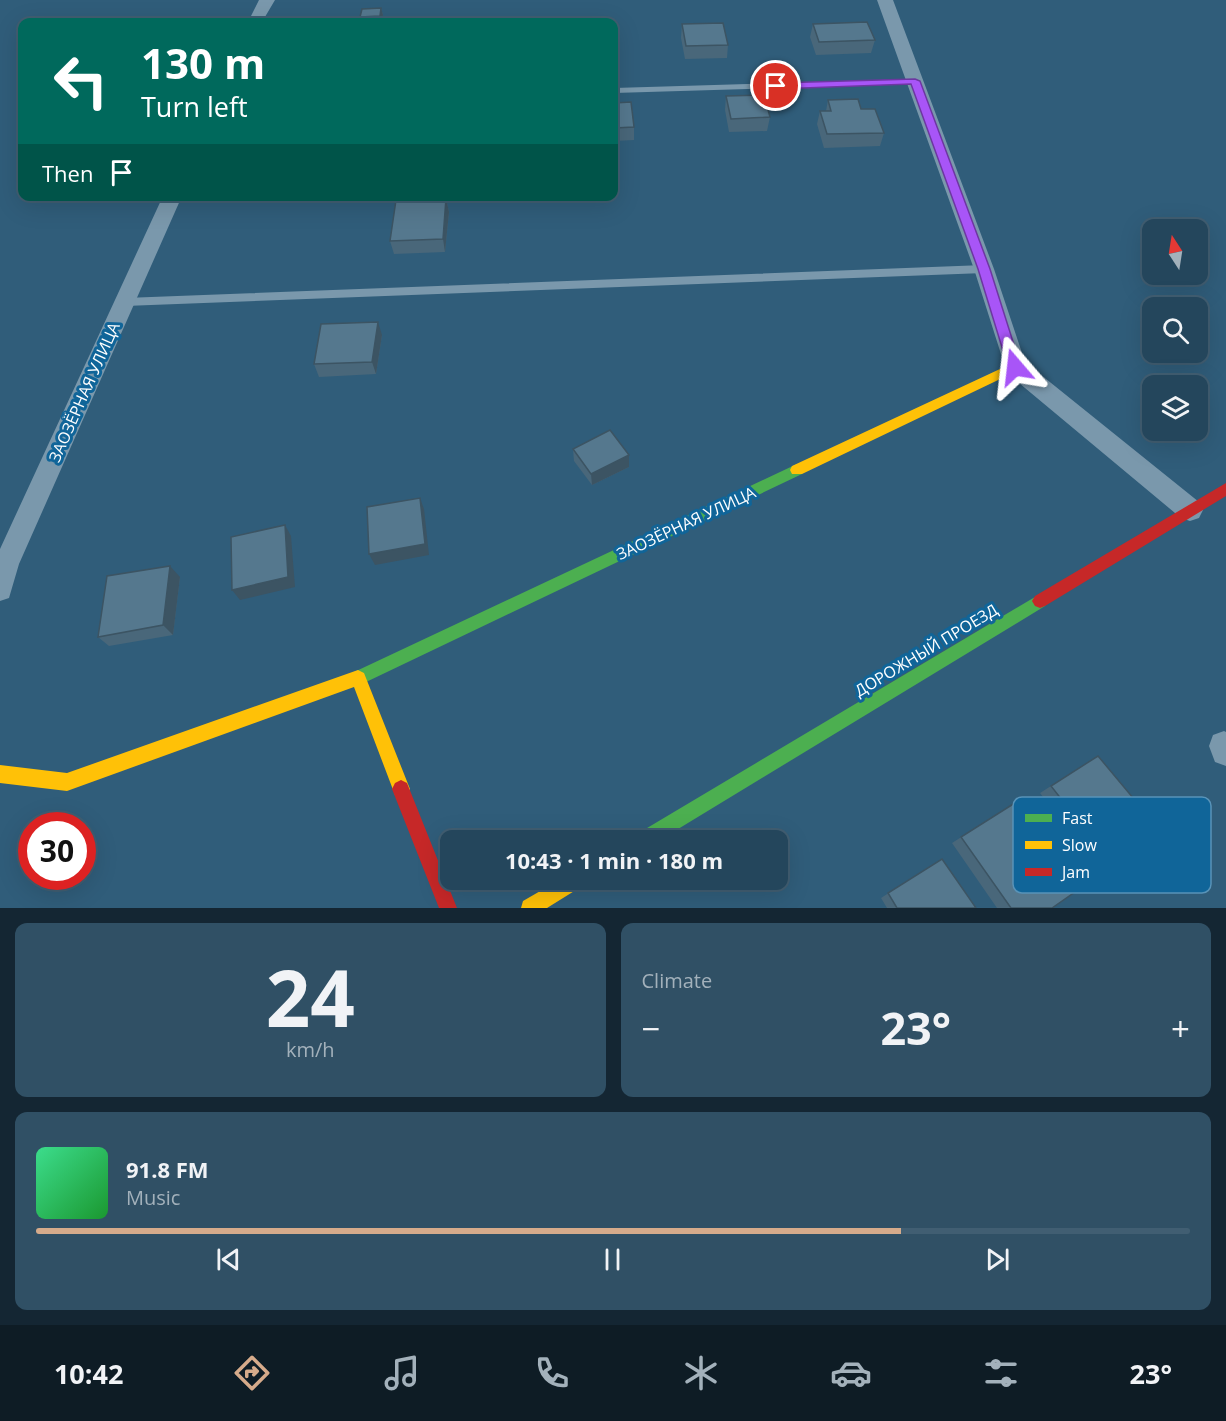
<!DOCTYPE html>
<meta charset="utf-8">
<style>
:root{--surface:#24465c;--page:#305065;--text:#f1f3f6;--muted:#a3b1bb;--line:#415e72;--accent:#d6ab8b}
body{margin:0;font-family:"Open Sans",sans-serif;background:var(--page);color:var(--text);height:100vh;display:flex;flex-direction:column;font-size:22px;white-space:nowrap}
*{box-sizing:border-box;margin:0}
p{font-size:20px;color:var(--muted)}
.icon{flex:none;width:33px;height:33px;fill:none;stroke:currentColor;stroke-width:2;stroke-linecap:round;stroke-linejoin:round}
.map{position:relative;height:908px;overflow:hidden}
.details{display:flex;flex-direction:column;gap:15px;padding:15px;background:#142633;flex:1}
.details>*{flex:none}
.guide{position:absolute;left:18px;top:18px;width:600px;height:183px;border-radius:12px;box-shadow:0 6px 24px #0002,0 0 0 2px var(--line);background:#00695c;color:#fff;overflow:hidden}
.needle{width:39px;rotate:348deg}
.fabs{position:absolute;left:1142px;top:219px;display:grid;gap:12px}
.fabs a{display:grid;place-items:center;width:66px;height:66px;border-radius:12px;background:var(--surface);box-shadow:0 6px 24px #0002,0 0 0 2px var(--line);font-size:30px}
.speed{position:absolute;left:18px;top:812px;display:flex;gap:12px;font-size:30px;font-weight:700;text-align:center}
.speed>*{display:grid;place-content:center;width:78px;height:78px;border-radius:50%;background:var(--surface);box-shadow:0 6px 24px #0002,0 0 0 2px var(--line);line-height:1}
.speed .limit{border:9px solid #d22;background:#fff;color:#111}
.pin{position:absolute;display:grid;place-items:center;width:51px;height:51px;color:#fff;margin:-26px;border:3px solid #fff;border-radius:50%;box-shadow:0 2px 6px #0007}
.me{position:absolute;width:66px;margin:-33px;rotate:343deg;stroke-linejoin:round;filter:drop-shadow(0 0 4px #0008)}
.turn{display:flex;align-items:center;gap:21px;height:126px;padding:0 24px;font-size:27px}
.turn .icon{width:78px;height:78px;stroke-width:2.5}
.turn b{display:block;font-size:42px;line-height:51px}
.then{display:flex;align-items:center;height:57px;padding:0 24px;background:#0003;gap:12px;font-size:22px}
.big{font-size:45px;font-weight:700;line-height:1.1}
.details .tile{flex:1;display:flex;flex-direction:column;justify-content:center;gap:9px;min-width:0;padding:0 21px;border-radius:12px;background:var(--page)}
.details .dial{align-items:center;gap:0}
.dial b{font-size:78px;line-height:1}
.song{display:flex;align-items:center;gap:18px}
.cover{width:72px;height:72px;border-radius:9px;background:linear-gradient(135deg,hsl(150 70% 55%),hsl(130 70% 35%))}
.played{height:6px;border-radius:3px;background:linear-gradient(90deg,var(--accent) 75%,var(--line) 75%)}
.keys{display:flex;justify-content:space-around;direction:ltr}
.heat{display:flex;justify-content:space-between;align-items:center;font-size:33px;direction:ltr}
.details .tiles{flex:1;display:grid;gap:15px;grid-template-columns:1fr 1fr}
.tile:last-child{grid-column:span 2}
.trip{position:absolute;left:440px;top:830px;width:348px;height:60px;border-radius:12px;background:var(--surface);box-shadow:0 6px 24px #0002,0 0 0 2px var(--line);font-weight:700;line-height:60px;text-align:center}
.menu{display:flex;height:96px;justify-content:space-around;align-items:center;background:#0e1c25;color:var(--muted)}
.menu .icon{width:42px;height:42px}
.menu .current{color:var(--accent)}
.menu b{font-size:27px;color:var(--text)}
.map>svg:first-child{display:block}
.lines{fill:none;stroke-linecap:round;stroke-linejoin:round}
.lane{fill:#7a98ac;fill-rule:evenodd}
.street{fill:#7a98ac;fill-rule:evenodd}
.fast{fill:#4caf50;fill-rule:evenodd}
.slow{fill:#ffc107;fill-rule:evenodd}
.jam{fill:#c62828;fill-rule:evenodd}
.wall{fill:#49677a}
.shaded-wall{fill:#3c5463}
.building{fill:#55788e;stroke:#3c5463;stroke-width:1.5}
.route{fill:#a855f7;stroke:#6d37a1;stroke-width:1.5}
.labels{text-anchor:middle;stroke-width:6;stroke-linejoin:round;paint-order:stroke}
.street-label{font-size:16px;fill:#fff;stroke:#106599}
.key{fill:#106599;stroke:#5893b8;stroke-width:1.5}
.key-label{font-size:16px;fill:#fff}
</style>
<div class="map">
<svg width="1226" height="908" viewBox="0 0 1226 908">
<rect width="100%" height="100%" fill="#305d7a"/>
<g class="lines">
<path class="lane" d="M 915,79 L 919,82 L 918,84 L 614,93 L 614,88 Z
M 984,265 L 989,269 L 984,273 L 125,306 L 120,302 L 125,298 Z"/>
<path class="street" d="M 259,0 L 275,0 L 262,22 L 248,22 Z
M 877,0 L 893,0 L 994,269 L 1025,362 L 1199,502 L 1203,510 L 1199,518 L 1190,521 L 1181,518 L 1007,373 L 974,269 Z
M 163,196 L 182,196 L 19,564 L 9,598 L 0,601 L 0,549 Z
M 1224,731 L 1226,732 L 1226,766 L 1215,762 L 1209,746 L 1213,735 Z"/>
<path class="fast" d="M 797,464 L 802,466 L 804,470 L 802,474 L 364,683 L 358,686 L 352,683 L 350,678 L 352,673 Z
M 1040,594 L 1045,596 L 1048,601 L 1045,606 L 660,840 L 634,840 L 637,834 Z"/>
<path class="slow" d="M 1015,362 L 1019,364 L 1021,367 L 1019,370 L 802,474 L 792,474 L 790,470 L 792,466 Z
M 358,670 L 364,673 L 410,789 L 407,795 L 401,798 L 395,795 L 354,687 L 67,791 L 0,783 L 0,765 L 67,773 Z
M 561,879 L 587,879 L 584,885 L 547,908 L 521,908 L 523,901 Z"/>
<path class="jam" d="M 1226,483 L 1226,496 L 1045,606 L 1040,608 L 1035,606 L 1032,601 L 1035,596 Z
M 401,780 L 407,783 L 457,908 L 439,908 L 392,789 L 395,783 Z"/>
</g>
<path class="wall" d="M 381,8 L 383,15 L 381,22 L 362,22 L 360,17 Z
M 682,24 L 728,45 L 727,58 L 685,59 L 681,38 Z
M 813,24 L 875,40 L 871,53 L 816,55 L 810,37 Z
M 726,96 L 770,117 L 767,131 L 729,132 L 725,110 Z
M 828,100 L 861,109 L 884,133 L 880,146 L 824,148 L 817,124 L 820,111 L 826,111 Z
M 614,103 L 634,127 L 634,140 L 614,141 Z
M 446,198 L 449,212 L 445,252 L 394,254 L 390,241 Z
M 382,335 L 376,374 L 319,377 L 314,364 Z
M 573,449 L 629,455 L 629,467 L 592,485 L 574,461 Z
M 180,577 L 173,635 L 109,646 L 98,637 Z
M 1098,756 L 1101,850 L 1088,855 L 1040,793 Z
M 1018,801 L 1052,908 L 997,908 L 952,843 Z
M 933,864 L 976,908 L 887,908 L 881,898 Z"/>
<path class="shaded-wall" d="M 381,8 L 383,15 L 381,22 L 380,16 Z
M 446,198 L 449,212 L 445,252 L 443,239 Z
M 378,322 L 382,335 L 376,374 L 372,362 Z
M 629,455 L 629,467 L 592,485 L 591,474 Z
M 420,498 L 424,509 L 429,555 L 375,565 L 369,554 Z
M 285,525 L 291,536 L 295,587 L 240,600 L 232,590 Z
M 170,566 L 180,577 L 173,635 L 163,625 Z"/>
<path class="building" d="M 381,8 L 380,16 L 360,17 L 362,9 Z
M 867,22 L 875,40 L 819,42 L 813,24 Z
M 723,23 L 728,45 L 686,46 L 682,24 Z
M 764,95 L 770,117 L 731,119 L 726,96 Z
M 858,99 L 861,109 L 875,109 L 884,133 L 827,134 L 820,111 L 831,111 L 828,100 Z
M 631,102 L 634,127 L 614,128 L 614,103 Z
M 446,198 L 443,239 L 390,241 L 396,200 Z
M 378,322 L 372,362 L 314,364 L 321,324 Z
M 610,430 L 629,455 L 591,474 L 573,449 Z
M 420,498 L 425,544 L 369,554 L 367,507 Z
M 285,525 L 288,577 L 232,590 L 231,537 Z
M 170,566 L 163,625 L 98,637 L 107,576 Z
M 1098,756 L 1149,817 L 1101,850 L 1051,786 Z
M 1018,801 L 1082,887 L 1052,908 L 1011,908 L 961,837 Z
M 942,859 L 976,908 L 897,908 L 888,893 Z"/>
<path class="route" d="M 915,79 L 920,81 L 990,269 L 1021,367 L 1019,371 L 1015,372 L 1008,367 L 978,269 L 911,84 L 776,89 L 771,86 L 776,83 Z"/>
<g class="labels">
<g class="street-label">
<text transform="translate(84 392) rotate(-66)" y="6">ЗАОЗЁРНАЯ УЛИЦА</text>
<text transform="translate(686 523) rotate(-25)" y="6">ЗАОЗЁРНАЯ УЛИЦА</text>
<text transform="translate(926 650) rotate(-31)" y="6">ДОРОЖНЫЙ ПРОЕЗД</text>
</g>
</g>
<rect x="1013" y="797" width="198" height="96" rx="9" class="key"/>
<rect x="1025" y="814" width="27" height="8" fill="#4caf50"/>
<rect x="1025" y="841" width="27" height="8" fill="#ffc107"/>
<rect x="1025" y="868" width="27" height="8" fill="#c62828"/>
<g class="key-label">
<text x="1062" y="824">Fast</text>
<text x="1062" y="851">Slow</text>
<text x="1062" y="878">Jam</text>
</g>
</svg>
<div class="fabs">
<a><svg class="needle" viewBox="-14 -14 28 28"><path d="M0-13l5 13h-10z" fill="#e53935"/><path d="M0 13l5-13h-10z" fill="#a3b1bb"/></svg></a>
<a><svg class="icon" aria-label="search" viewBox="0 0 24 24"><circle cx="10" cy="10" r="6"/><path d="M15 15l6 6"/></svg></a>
<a><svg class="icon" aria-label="layers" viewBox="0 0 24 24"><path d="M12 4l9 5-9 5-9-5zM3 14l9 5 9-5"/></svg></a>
</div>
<div class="speed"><div class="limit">30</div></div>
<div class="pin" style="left:776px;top:86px;background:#d93025"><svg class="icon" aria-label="arrive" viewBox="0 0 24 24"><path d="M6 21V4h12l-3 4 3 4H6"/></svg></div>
<svg class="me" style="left:1015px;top:367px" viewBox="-20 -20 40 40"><path d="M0-17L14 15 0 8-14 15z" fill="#a855f7" stroke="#fff" stroke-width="4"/></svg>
<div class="trip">10:43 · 1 min · 180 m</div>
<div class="guide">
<div class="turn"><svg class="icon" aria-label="left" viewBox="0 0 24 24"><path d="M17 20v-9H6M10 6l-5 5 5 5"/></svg><div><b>130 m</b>Turn left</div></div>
<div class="then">Then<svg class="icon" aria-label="arrive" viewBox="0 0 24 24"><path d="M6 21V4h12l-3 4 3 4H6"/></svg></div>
</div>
</div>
<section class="details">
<div class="tiles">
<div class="tile dial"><b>24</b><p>km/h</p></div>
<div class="tile"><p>Climate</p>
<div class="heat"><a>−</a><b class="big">23°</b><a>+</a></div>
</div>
<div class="tile">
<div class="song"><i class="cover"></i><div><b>91.8 FM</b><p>Music</p></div></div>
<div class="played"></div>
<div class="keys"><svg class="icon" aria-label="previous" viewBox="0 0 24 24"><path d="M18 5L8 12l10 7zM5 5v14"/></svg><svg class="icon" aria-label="pause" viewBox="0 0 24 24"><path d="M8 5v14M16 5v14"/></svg><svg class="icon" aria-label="next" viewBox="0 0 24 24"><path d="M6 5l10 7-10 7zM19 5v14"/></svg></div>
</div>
</div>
</section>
<nav class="menu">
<b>10:42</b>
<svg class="icon current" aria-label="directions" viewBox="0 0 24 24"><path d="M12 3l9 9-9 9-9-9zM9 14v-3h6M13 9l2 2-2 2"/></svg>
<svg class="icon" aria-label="music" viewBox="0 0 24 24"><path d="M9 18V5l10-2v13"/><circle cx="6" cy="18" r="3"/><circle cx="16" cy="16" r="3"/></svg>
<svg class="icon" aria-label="phone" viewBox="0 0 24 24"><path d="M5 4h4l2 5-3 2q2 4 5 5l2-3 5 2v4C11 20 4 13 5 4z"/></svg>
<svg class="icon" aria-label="climate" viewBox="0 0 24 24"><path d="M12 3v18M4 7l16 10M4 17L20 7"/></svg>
<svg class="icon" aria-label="car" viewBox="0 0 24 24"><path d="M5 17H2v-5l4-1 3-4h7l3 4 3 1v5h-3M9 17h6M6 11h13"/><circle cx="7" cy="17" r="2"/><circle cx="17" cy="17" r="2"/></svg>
<svg class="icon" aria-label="filters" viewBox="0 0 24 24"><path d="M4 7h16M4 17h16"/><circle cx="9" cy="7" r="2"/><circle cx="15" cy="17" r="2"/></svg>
<b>23°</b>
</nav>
